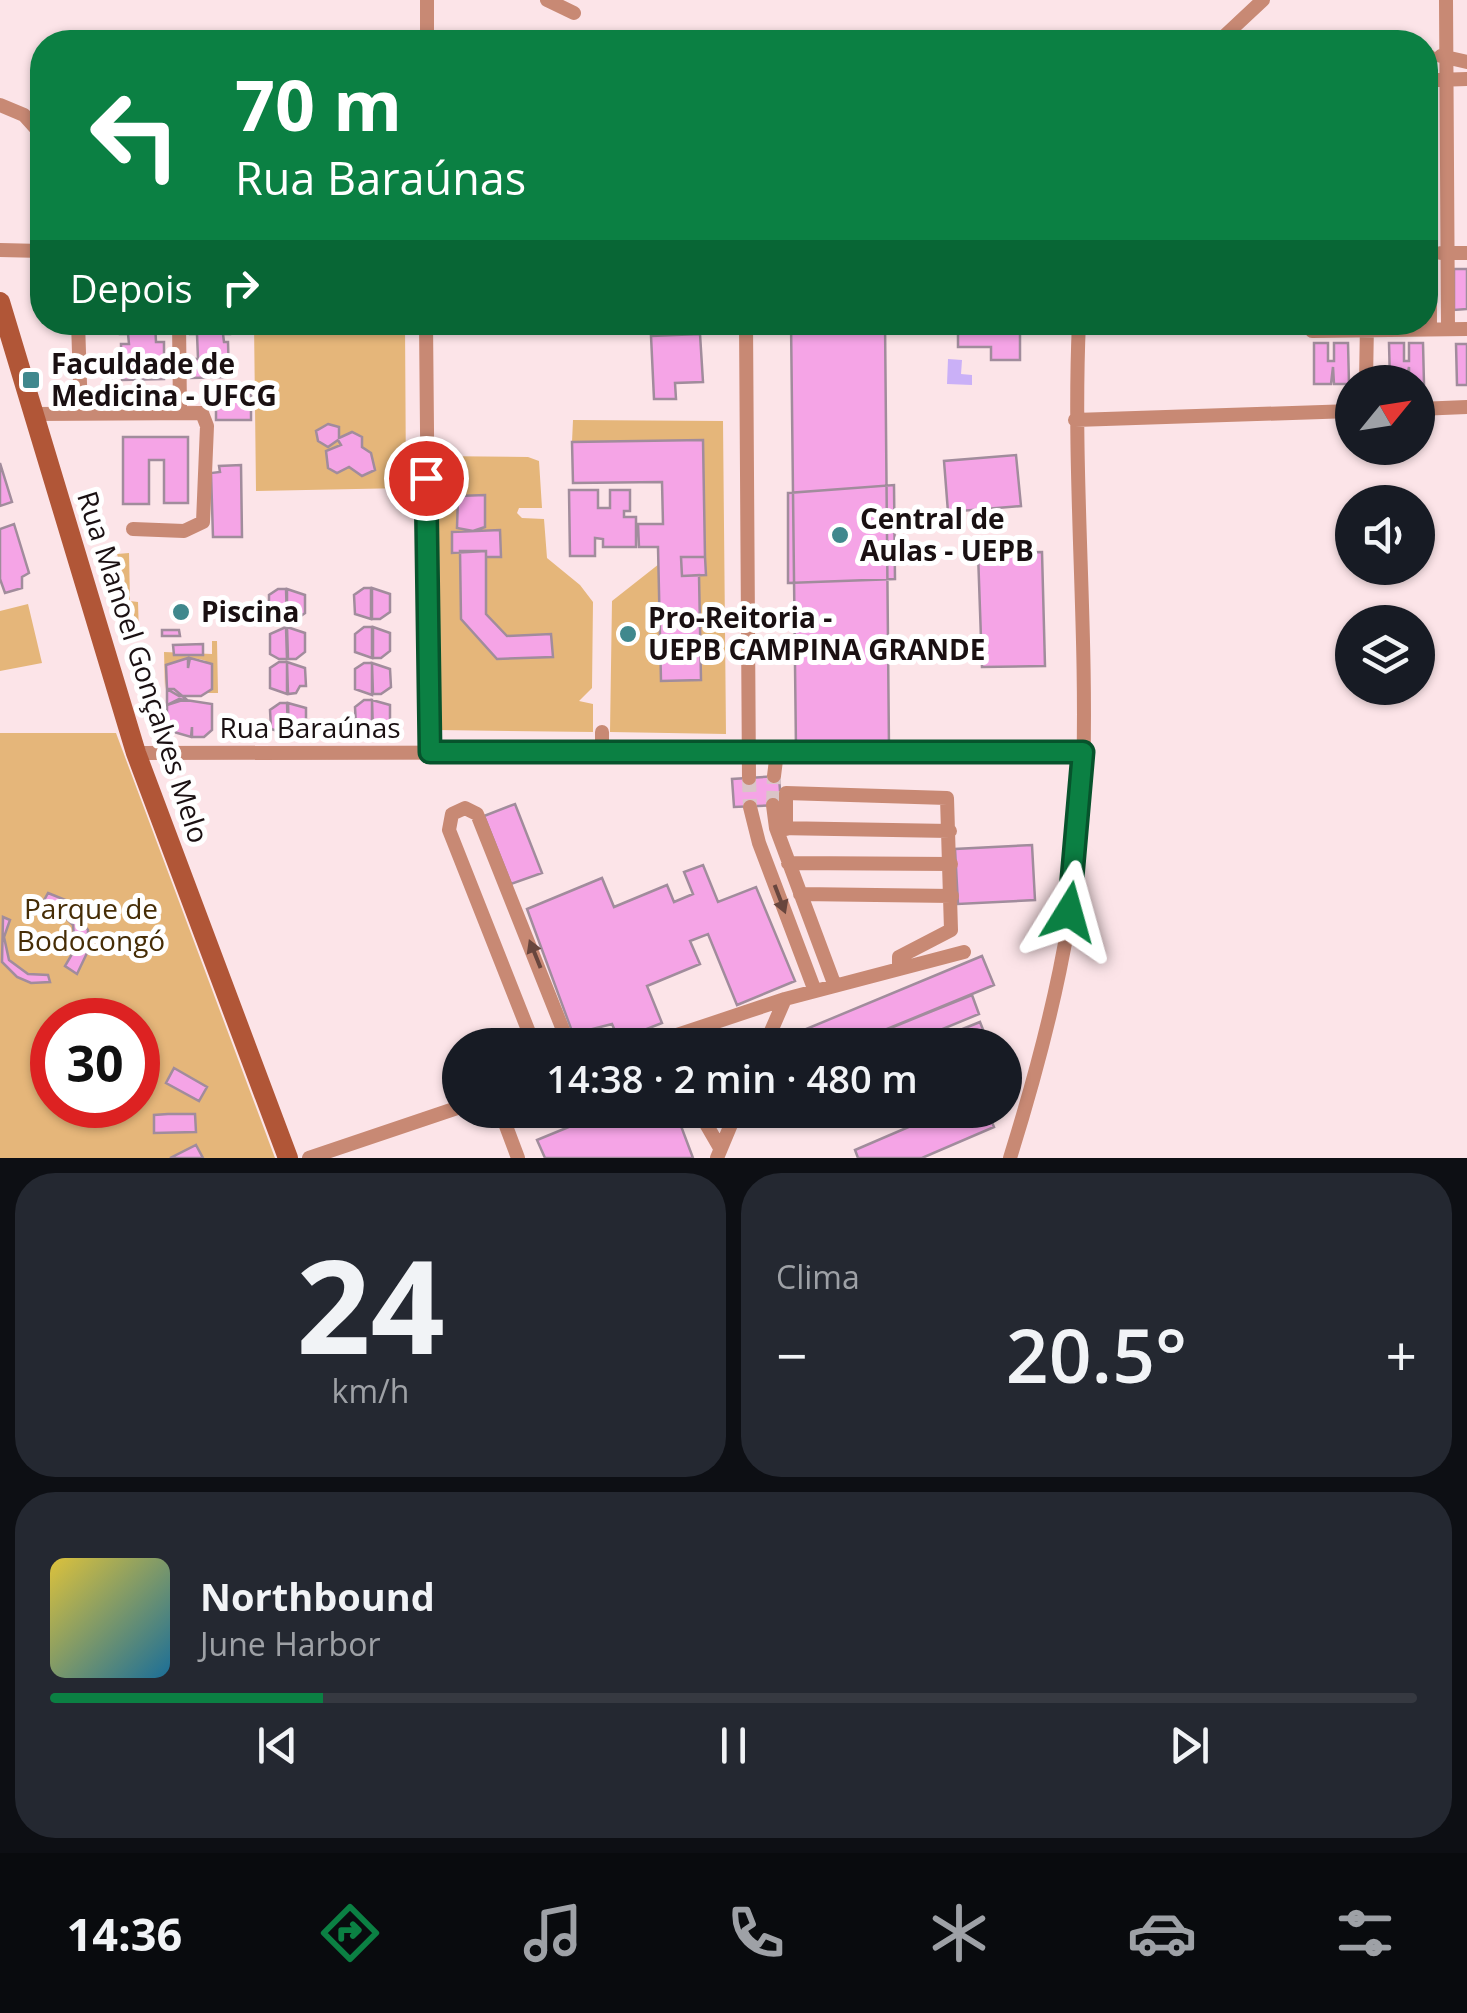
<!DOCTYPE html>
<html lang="pt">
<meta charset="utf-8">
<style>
:root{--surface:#171b24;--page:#242831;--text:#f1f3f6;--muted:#9ea1a6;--line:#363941;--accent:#0b8043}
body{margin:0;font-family:"Open Sans",sans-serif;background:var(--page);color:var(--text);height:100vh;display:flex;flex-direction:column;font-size:38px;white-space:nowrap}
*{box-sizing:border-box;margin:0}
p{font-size:32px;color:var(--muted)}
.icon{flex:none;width:55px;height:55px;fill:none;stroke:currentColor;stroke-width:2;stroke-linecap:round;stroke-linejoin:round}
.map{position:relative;height:1158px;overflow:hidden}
.side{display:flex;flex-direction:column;gap:15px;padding:15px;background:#0d0f14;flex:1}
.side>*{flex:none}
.banner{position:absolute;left:30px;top:30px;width:1408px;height:305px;border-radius:40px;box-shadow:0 2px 8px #0004;background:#0b8043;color:#fff;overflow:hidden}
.needle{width:65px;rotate:60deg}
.tools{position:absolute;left:1335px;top:365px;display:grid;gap:20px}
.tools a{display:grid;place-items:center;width:100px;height:100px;border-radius:50%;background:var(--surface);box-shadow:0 2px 8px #0004;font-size:50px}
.speed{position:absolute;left:30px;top:998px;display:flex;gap:20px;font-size:50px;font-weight:700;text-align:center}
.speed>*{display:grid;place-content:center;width:130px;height:130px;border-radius:50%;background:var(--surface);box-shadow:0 2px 8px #0004;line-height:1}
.speed .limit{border:15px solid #d22;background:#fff;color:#111}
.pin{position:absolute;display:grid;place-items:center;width:85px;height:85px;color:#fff;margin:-42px;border:5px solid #fff;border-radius:50%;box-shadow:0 2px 10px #0007}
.me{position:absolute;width:110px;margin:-55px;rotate:8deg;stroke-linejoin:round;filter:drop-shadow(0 0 8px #0008)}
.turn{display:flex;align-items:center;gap:35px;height:210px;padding:0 40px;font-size:45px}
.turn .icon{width:130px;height:130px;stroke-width:2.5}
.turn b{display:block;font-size:70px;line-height:85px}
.then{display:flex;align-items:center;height:95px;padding:0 40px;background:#0003;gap:20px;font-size:38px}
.big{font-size:75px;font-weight:600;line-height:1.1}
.side .card{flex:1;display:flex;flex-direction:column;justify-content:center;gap:15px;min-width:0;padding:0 35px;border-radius:40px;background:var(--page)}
.side .dial{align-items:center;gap:0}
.dial b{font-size:130px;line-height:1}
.song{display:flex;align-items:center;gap:30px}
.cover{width:120px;height:120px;border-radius:15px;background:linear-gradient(135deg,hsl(50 70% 55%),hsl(200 70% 35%))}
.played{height:10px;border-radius:5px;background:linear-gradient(90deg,var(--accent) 20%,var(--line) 20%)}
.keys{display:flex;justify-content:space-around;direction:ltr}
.heat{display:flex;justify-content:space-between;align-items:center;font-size:55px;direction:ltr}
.side .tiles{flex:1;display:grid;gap:15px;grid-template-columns:1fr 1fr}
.card:last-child{grid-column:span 2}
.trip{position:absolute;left:442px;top:1028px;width:580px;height:100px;border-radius:50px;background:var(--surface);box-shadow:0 2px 8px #0004;font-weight:600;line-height:100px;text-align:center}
.tabs{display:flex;height:160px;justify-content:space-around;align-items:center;background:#090b0e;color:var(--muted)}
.tabs .icon{width:70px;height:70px}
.tabs .selected{color:var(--accent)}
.tabs b{font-size:45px;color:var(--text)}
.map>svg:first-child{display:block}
.green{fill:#e5b67a;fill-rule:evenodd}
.water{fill:#cab0f7}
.building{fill:#f5a4e6;stroke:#a18c9c;stroke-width:2.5}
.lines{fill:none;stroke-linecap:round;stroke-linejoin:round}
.street-tunnel{stroke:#dac4c8;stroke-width:14;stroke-dasharray:14 7;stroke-linecap:butt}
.street{stroke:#c88974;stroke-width:14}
.secondary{stroke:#b15637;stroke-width:20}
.oneway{fill:#68463e}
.route-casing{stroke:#07532c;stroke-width:25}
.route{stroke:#0b8043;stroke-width:18}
.poi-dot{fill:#40888d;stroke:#fff;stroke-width:4}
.labels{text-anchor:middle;stroke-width:10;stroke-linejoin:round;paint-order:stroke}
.poi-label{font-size:28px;font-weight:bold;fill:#1a1012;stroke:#fff;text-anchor:start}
.street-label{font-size:28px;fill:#1a1012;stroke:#fff}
.park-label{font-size:28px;fill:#462d06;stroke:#fff}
</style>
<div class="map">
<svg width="1467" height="1158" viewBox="0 0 1467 1158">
<rect width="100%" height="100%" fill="#fce4e8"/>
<path class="green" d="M 254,323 L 405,323 L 406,488 L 256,491 Z
M 573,420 L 723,421 L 726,734 L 610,732 L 612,601 L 659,564 L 662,681 L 700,680 L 699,575 L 706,574 L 703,441 L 572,442 Z
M 431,456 L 528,457 L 539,461 L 542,508 L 519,508 L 517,513 L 522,518 L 544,519 L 547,558 L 580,585 L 593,602 L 592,688 L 579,701 L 593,704 L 593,732 L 437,730 Z
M 129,553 L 130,601 L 138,602 L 139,635 L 117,554 Z
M 28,604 L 42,663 L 0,671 L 0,611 Z
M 212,641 L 217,641 L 218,693 L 206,693 L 206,661 C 190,655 179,663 167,665 L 165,690 L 164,652 L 212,654 Z
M 0,733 L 116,733 L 275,1158 L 0,1158 ZM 52,1020 L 138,1020 L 138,1105 L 52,1105 Z"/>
<path class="water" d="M 948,359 L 962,360 L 961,374 L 972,375 L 972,385 L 947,384 Z"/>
<path class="building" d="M 1454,269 L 1467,269 L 1467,309 L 1454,310 Z
M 120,322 L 155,322 L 156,342 L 164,342 L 164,379 L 122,380 L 121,344 L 129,344 L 128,334 L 120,334 Z
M 189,322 L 230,322 L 230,334 L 223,334 L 224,342 L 228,342 L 229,377 L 191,378 L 190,359 L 198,359 L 197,334 L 190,334 Z
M 791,322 L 885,322 L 889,748 L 796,749 Z
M 958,322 L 1020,322 L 1020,360 L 991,360 L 991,347 L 958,347 Z
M 700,334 L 703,382 L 675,383 L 676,399 L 654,399 L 651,336 Z
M 1314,343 L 1328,343 L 1328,361 L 1334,361 L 1334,343 L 1348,343 L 1349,384 L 1334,384 L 1333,367 L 1331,384 L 1314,384 Z
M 1389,343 L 1404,343 L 1404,361 L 1409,361 L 1409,343 L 1423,343 L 1424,384 L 1409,382 L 1409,367 L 1406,382 L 1390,382 Z
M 1456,344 L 1467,344 L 1467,385 L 1457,385 Z
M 216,392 L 251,392 L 251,420 L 216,420 Z
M 328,424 L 339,427 L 339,438 L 352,432 L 362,437 L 362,447 L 371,453 L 375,470 L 362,476 L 349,467 L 337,473 L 328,468 L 326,451 L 341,445 L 338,440 L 328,447 L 318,441 L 316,431 Z
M 123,437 L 188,437 L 188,503 L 164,503 L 164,460 L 149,460 L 149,504 L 123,504 Z
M 703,440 L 705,557 L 681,557 L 682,576 L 699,575 L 701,680 L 661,681 L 658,547 L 639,547 L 638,524 L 663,524 L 662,482 L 573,483 L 572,442 Z
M 1016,455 L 1021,506 L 948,512 L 944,461 Z
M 0,463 L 12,502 L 0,506 Z
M 241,465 L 242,537 L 213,537 L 211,473 L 220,472 L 219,466 Z
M 894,485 L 895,579 L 788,583 L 788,493 Z
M 569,490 L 598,490 L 598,508 L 610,508 L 610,490 L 630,490 L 630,511 L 624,511 L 624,517 L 636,517 L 636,547 L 603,547 L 603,539 L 595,538 L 595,556 L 570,556 Z
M 485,495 L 485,527 L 473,531 L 457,528 L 458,496 Z
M 14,524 L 29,573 L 22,577 L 22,588 L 5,593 L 0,579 L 0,529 Z
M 500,530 L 501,557 L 486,557 L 486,551 L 452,553 L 452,532 Z
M 460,551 L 486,551 L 486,614 L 507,636 L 551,634 L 553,657 L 497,659 L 461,619 Z
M 1042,552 L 1045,666 L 982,667 L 978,553 Z
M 681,557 L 705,557 L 706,575 L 682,576 Z
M 364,588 L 371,588 L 371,619 L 355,614 L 354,595 Z
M 372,588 L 390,594 L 390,612 L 380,619 L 372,619 Z
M 278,589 L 286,589 L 287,620 L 269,616 L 269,595 Z
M 287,589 L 305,595 L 305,613 L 295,620 L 287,620 Z
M 286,627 L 287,659 L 279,659 L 270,654 L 270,634 Z
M 287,627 L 305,633 L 305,652 L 296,659 L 288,659 Z
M 364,627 L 372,627 L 372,658 L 355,652 L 355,634 Z
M 373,627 L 390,633 L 390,651 L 381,658 L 373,658 Z
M 162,630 L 179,630 L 180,636 L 162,636 Z
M 203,644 L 203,655 L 174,655 L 173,645 Z
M 188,658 L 188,668 L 190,658 L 212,664 L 212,689 L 201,696 L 179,696 L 167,689 L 166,665 Z
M 279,662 L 287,662 L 287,694 L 270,688 L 270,668 Z
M 287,662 L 305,668 L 306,686 L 300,686 L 296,693 L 288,694 Z
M 364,663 L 372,663 L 372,695 L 355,689 L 355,669 Z
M 372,663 L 390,669 L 391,687 L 381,694 L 373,694 Z
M 167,689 L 174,689 L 186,699 L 167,705 Z
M 179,699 L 212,704 L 212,730 L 204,737 L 192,737 L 192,727 L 191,737 L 167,730 L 167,705 Z
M 364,700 L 372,700 L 372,731 L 356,726 L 355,707 Z
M 372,700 L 390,705 L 390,724 L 385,724 L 381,731 L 373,731 Z
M 280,703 L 287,703 L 288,734 L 271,729 L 270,710 Z
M 288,703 L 306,708 L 306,727 L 297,734 L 289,734 Z
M 779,776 L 781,805 L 734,807 L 732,779 Z
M 515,804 L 542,873 L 511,884 L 484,816 Z
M 1032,845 L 1035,900 L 958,904 L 955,849 Z
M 703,865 L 718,902 L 756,887 L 795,981 L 737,1005 L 708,934 L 690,941 L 700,964 L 647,986 L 662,1023 L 619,1040 L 612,1024 L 573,1034 L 527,909 L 602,878 L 614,907 L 667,885 L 674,902 L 693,894 L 684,872 Z
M 48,893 L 68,901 L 88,930 L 87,953 L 77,974 L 65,966 L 75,949 L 73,925 L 56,908 L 42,904 Z
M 3,917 L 10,920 L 4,937 L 9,960 L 28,974 L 48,975 L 50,982 L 31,983 L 17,977 L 2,962 Z
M 982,956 L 994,985 L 848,1045 L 790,1045 L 787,1037 Z
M 972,995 L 979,1014 L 923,1037 L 924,1045 L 901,1045 L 893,1027 Z
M 980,1022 L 989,1045 L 924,1045 L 925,1044 Z
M 138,1050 L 155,1061 L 145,1076 L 138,1071 Z
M 174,1068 L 207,1087 L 199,1101 L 166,1083 Z
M 610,1110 L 675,1110 L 693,1158 L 545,1158 L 537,1140 Z
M 948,1110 L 987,1110 L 994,1127 L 922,1158 L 858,1158 L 855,1150 Z
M 168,1114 L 195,1114 L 196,1132 L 154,1133 L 154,1115 Z
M 196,1145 L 203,1158 L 170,1158 Z"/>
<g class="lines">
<path class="street-tunnel" d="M 749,778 L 750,807
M 773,805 L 774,776"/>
<path class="street" d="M 547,0 L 574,13
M 1446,0 L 1448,329
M 427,42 L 427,0
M 1218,42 L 1263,0
M 1429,56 L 1430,328
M 1441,56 L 1467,62
M 1436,80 L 1467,79
M 0,105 L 24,115 L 42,135
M 0,250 L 42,251
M 1441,253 L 1467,253
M 78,322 L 81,414
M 179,322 L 180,411
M 426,322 L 430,752
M 746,322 L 749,778
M 1312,331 L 1467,329
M 1366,382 L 1367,323
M 1418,409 L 1467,407
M 34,414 L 202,413 L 207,426 L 203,522 L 184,531 L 133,529
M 1075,420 L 1352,411
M 602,752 L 602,732
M 136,753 L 1083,752
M 774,776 L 777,752
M 773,805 L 776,828 L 835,986
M 750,807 L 759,843 L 815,991
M 777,828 L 950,831
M 786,829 L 786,793 L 947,798 L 951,930 L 899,957 L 899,969
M 788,863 L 951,864
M 800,894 L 952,896
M 534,1045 L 449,830 L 452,814 L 465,808 L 477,814 L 569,1045
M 647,1045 L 785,999 L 964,952
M 765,1045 L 785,999
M 500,1110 L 518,1158
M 698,1110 L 720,1148
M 309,1158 L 460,1107
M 717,1158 L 737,1110
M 1010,1158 C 1048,1036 1080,907 1083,778 C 1088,626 1072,475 1079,322"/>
<path class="secondary" d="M 0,302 L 136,753 L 288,1158"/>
</g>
<defs><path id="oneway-solid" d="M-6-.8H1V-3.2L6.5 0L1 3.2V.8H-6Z" transform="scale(2.5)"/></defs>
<g class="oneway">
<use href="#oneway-solid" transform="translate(780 899) rotate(69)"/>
<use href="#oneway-solid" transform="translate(535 954) rotate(-112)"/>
</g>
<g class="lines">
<g class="route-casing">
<path id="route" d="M 426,478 L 430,752 L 1083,752 L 1069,912"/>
</g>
<use href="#route" class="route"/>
</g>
<g class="poi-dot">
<rect x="21" y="370" width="20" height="20" rx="5"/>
<circle cx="840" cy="535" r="10"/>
<circle cx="181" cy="612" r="10"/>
<circle cx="628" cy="634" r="10"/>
</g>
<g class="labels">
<g class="poi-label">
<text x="51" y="374">Faculdade de<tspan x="51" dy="32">Medicina - UFCG</tspan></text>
<text x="860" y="529">Central de<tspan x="860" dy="32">Aulas - UEPB</tspan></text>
<text x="201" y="622">Piscina</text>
<text x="648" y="628">Pro-Reitoria -<tspan x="648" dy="32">UEPB CAMPINA GRANDE</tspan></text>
</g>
<g class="street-label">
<text transform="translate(143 667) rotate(72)" y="10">Rua Manoel Gonçalves Melo</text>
<text x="310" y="738">Rua Baraúnas</text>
</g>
<g class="park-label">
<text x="91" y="919">Parque de<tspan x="91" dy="32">Bodocongó</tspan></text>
</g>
</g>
</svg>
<div class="tools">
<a><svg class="needle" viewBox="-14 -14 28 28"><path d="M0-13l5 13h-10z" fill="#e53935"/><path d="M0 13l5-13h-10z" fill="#9ea1a6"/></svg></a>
<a><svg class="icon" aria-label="sound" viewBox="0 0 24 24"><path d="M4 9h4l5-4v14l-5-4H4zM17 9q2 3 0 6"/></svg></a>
<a><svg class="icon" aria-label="layers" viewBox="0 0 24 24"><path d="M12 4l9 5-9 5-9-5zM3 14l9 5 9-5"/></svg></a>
</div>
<div class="speed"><div class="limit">30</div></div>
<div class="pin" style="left:426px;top:478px;background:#d93025"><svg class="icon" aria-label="arrive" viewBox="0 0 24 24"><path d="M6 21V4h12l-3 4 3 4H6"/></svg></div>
<svg class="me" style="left:1069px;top:912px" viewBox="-20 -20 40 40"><path d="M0-17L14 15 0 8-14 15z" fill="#0b8043" stroke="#fff" stroke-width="4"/></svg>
<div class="trip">14:38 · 2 min · 480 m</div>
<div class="banner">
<div class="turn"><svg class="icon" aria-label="left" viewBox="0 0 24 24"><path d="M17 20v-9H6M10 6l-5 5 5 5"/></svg><div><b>70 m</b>Rua Baraúnas</div></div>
<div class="then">Depois<svg class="icon" aria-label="right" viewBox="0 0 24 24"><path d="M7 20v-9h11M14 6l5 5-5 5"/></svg></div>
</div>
</div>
<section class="side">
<div class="tiles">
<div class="card dial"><b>24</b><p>km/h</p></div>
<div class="card"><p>Clima</p>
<div class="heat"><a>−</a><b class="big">20.5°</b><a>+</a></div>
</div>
<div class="card">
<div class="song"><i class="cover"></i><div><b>Northbound</b><p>June Harbor</p></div></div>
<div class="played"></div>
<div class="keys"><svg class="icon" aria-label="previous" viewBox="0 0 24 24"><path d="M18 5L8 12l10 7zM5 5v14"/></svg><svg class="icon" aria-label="pause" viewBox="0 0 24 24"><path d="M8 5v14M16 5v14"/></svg><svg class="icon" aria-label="next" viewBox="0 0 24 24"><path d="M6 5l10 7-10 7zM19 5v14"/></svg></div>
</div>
</div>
</section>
<nav class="tabs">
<b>14:36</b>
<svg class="icon selected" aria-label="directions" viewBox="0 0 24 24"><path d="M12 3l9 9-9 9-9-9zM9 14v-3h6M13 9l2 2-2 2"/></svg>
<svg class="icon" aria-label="music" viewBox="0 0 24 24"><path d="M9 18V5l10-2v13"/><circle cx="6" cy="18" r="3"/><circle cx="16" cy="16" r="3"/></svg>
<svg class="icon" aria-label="phone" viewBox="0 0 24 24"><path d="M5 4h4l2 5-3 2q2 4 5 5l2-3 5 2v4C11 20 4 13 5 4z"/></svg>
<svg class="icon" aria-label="climate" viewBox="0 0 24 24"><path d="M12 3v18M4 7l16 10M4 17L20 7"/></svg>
<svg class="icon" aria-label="car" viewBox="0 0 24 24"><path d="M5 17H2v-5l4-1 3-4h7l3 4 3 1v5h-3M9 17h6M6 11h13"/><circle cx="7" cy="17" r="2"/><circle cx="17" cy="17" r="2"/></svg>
<svg class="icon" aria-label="filters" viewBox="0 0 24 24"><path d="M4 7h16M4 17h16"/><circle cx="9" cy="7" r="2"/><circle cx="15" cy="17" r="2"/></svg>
</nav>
